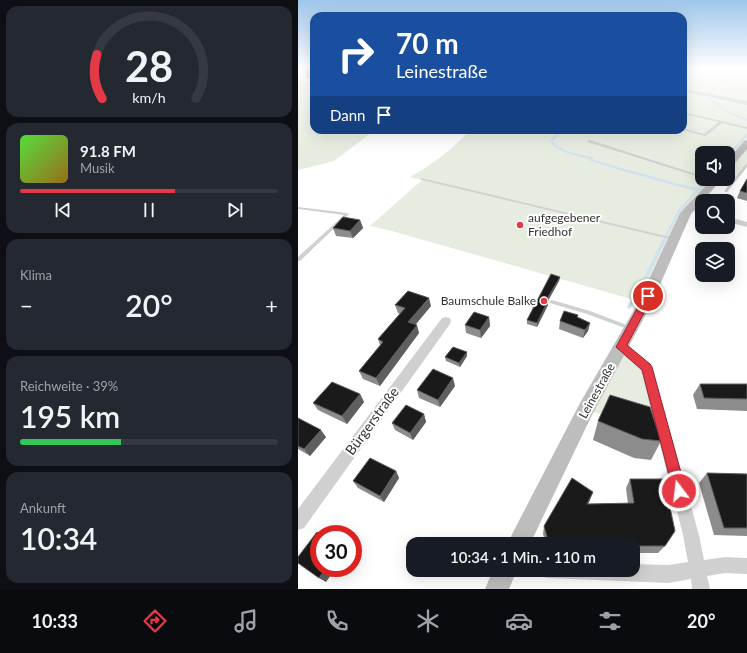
<!DOCTYPE html>
<html lang="de">
<meta charset="utf-8">
<style>
:root{--surface:#171b24;--page:#242831;--text:#f1f3f6;--muted:#9ea1a6;--line:#363941;--accent:#e63946}
body{margin:0;font-family:Lato,sans-serif;background:var(--page);color:var(--text);height:100vh;display:flex;flex-direction:column;font-size:15px;white-space:nowrap}
*{box-sizing:border-box;margin:0}
p{font-size:13px;color:var(--muted)}
.icon{flex:none;width:22px;height:22px;fill:none;stroke:currentColor;stroke-width:2;stroke-linecap:round;stroke-linejoin:round}
.map{position:relative;flex:1;overflow:hidden}
.sheet{display:flex;flex-direction:column;gap:6px;padding:6px;background:#0d0f14;width:298px}
.sheet>*{flex:none}
.banner{position:absolute;left:12px;top:12px;width:377px;height:122px;border-radius:12px;box-shadow:0 4px 16px #0002;background:#1a4fa0;color:#fff;overflow:hidden}
.controls{position:absolute;left:397px;top:146px;display:grid;gap:8px}
.controls a{display:grid;place-items:center;width:40px;height:40px;border-radius:8px;background:var(--surface);box-shadow:0 4px 16px #0002;font-size:20px}
.speed{position:absolute;left:12px;top:525px;display:flex;gap:8px;font-size:20px;font-weight:700;text-align:center}
.speed>*{display:grid;place-content:center;width:52px;height:52px;border-radius:50%;background:var(--surface);box-shadow:0 4px 16px #0002;line-height:1}
.speed .limit{border:6px solid #d22;background:#fff;color:#111}
.pin{position:absolute;display:grid;place-items:center;width:34px;height:34px;color:#fff;margin:-17px;border:2px solid #fff;border-radius:50%;box-shadow:0 1px 4px #0007}
.me{position:absolute;width:44px;margin:-22px;rotate:345deg;stroke-linejoin:round;filter:drop-shadow(0 0 3px #0008)}
.turn{display:flex;align-items:center;gap:14px;height:84px;padding:0 20px;font-size:18px}
.turn .icon{width:52px;height:52px;stroke-width:2.5}
.turn b{display:block;font-size:28px;line-height:34px}
.then{display:flex;align-items:center;height:38px;padding:0 20px;background:#0003;gap:8px;font-size:15px}
.big{font-size:30px;font-weight:600;line-height:1.1}
.sheet .tile{flex:1;display:flex;flex-direction:column;justify-content:center;gap:6px;min-width:0;padding:0 14px;border-radius:12px;background:var(--page)}
.sheet .dial{align-items:center;gap:0}
.dial svg{height:104px;overflow:visible;fill:none;stroke:var(--line);stroke-width:7;stroke-linecap:round;text-anchor:middle}
.dial text{fill:var(--text);stroke:none}
.song{display:flex;align-items:center;gap:12px}
.cover{width:48px;height:48px;border-radius:6px;background:linear-gradient(135deg,hsl(110 70% 55%),hsl(40 70% 35%))}
.played{height:4px;border-radius:2px;background:linear-gradient(90deg,var(--accent) 60%,var(--line) 60%)}
.keys{display:flex;justify-content:space-around;direction:ltr}
.heat{display:flex;justify-content:space-between;align-items:center;font-size:22px;direction:ltr}
.charge{height:6px;border-radius:3px;background:linear-gradient(90deg,#34c759 39%,var(--line) 0)}
.trip{position:absolute;left:108px;top:537px;width:234px;height:40px;border-radius:12px;background:var(--surface);box-shadow:0 4px 16px #0002;font-weight:600;line-height:40px;text-align:center}
.menu{display:flex;height:64px;justify-content:space-around;align-items:center;background:#090b0e;color:var(--muted)}
.menu .icon{width:28px;height:28px}
.menu .on{color:var(--accent)}
.menu b{font-size:18px;color:var(--text)}
main{display:flex;flex:1;min-height:0}
.map>svg:first-child{display:block}
.green{fill:#e6ecdf}
.lines{fill:none;stroke-linecap:round;stroke-linejoin:round}
.stream-far3{stroke:#cfe2ee;stroke-width:1.5}
.stream-far2{stroke:#cfe2ee;stroke-width:2}
.stream-far1{stroke:#cfe2ee;stroke-width:2.5}
.stream{stroke:#cfe2ee;stroke-width:3.5}
.lane{fill:#d0d0d0;fill-rule:evenodd}
.street{fill:#d0d0d0;fill-rule:evenodd}
.secondary{fill:#bdbdbd;fill-rule:evenodd}
.wall{fill:#8c8c8c}
.shaded-wall{fill:#5f5f5f}
.building{fill:#1a1a1a;stroke:#5f5f5f}
.route{fill:#e63946;stroke:#96252e}
.poi-dot{fill:#e63946;stroke:#fff;stroke-width:1.5}
.labels{text-anchor:middle;stroke-width:4;stroke-linejoin:round;paint-order:stroke}
.poi-label{font-size:12px;fill:#333;stroke:#fff;text-anchor:start}
.street-label{font-size:12px;fill:#333;stroke:#fff}
.near-street-label{font-size:14px;fill:#333;stroke:#fff}
</style>
<main>
<section class="sheet">
<div class="tile dial"><svg viewBox="0 0 100 80">
<path d="M14 69A42 42 0 1 1 86 69"/>
<path d="M14 69A42 42 0 0 1 10 35" stroke="#e63946"/>
<text x="50" y="56" font-size="32" font-weight="700">28</text>
<text x="50" y="72" font-size="11">km/h</text>
</svg></div>
<div class="tile">
<div class="song"><i class="cover"></i><div><b>91.8 FM</b><p>Musik</p></div></div>
<div class="played"></div>
<div class="keys"><svg class="icon" aria-label="previous" viewBox="0 0 24 24"><path d="M18 5L8 12l10 7zM5 5v14"/></svg><svg class="icon" aria-label="pause" viewBox="0 0 24 24"><path d="M8 5v14M16 5v14"/></svg><svg class="icon" aria-label="next" viewBox="0 0 24 24"><path d="M6 5l10 7-10 7zM19 5v14"/></svg></div>
</div>
<div class="tile"><p>Klima</p>
<div class="heat"><a>−</a><b class="big">20°</b><a>+</a></div>
</div>
<div class="tile"><p>Reichweite · 39%</p><b class="big">195 km</b><div class="charge"></div></div>
<div class="tile"><p>Ankunft</p><b class="big">10:34</b></div>
</section>
<div class="map">
<svg width="449" height="589" viewBox="0 0 449 589">
<rect width="100%" height="100%" fill="#fff"/>
<path class="green" d="M 0,68 L 16,68 L 16,72 L 5,81 L 16,83 L 16,130 L 77,130 L 36,161 L 0,170 Z
M 385,68 L 449,68 L 449,165 L 437,180 L 430,178 L 430,153 L 404,153 L 404,179 L 419,179 L 393,207 L 347,303 L 94,231 L 72,226 L 124,180 L 112,177 C 135,164 155,149 172,130 L 385,130 L 385,78 L 389,74 L 385,73 Z
M 323,347 L 348,367 L 366,433 L 288,410 Z"/>
<g class="lines">
<path class="stream-far3" d="M 433,77 L 440,73
M 413,93 L 416,86 L 432,78
M 411,98 L 433,114"/>
<path class="stream-far2" d="M 432,113 L 449,120
M 262,132 L 253,141 C 262,153 280,155 294,158 L 293,160 L 329,171
M 430,157 L 449,134"/>
<path class="stream-far1" d="M 326,170 L 399,190
M 365,242 L 381,211 L 410,179"/>
<path class="stream" d="M 331,307 L 338,297 L 366,241"/>
<path class="lane" d="M 385,112 L 449,127 L 449,129 L 424,123 L 408,136 L 406,136 L 385,130 L 385,128 L 406,134 L 421,122 L 385,114 Z
M 290,140 L 292,140 L 404,176 L 404,178 L 290,142 Z
M 448,164 L 449,164 L 449,167 L 429,192 L 427,192 L 427,190 L 435,180 L 430,179 L 430,177 L 436,179 Z
M 123,178 L 376,238 L 378,239 L 376,240 L 124,180 L 123,180 Z
M 0,207 L 49,213 L 51,214 L 2,261 L 0,261 L 0,257 L 46,215 L 0,209 Z
M 254,300 L 292,311 L 334,327 L 335,328 L 334,329 L 332,330 L 289,314 L 252,303 L 251,302 L 252,301 Z"/>
<path class="street" d="M 385,89 L 449,101 L 449,105 L 385,91 Z
M 390,205 L 396,205 L 404,209 L 404,214 L 390,209 Z
M 430,217 L 449,222 L 449,227 L 430,222 Z
M 148,317 L 152,318 L 153,321 L 152,324 L 6,528 L 0,530 L 0,509 L 144,318 Z
M 323,342 L 327,344 L 352,364 L 354,367 L 401,535 L 406,560 L 427,557 L 449,558 L 449,574 L 427,573 L 409,576 L 412,589 L 394,589 L 393,579 L 370,583 L 249,578 L 243,576 L 241,570 L 335,570 L 335,564 L 370,565 L 390,562 L 385,535 L 343,370 L 319,350 L 317,347 L 319,344 Z"/>
<path class="secondary" d="M 449,140 L 449,149 L 433,168 L 430,169 L 430,160 L 446,141 Z
M 414,179 L 424,179 L 393,214 L 354,303 L 294,415 L 232,544 L 209,544 L 282,403 L 340,303 L 382,213 Z
M 195,570 L 219,570 L 211,589 L 187,589 Z"/>
</g>
<path class="wall" d="M 16,68 L 16,78 L 9,78 L 7,71 Z
M 449,179 L 449,201 L 439,198 L 442,191 Z
M 62,220 L 65,228 L 55,238 L 38,236 L 35,228 Z
M 262,277 L 261,281 L 250,300 L 250,305 L 239,327 L 229,324 L 229,320 Z
M 97,305 L 133,306 L 117,325 L 121,333 L 82,386 L 65,379 L 61,371 L 82,345 L 80,339 L 102,314 L 100,313 Z
M 280,315 L 280,317 L 292,323 L 290,331 L 285,338 L 261,329 L 262,321 Z
M 191,317 L 192,326 L 183,338 L 168,333 L 167,325 Z
M 169,356 L 162,367 L 148,361 L 147,357 Z
M 402,384 L 449,384 L 449,411 L 399,409 L 395,395 Z
M 157,386 L 142,407 L 121,398 L 119,390 Z
M 62,394 L 66,402 L 49,424 L 20,410 L 15,403 Z
M 126,414 L 128,422 L 115,440 L 97,430 L 94,423 Z
M 0,418 L 28,437 L 12,456 L 0,449 Z
M 300,421 L 363,441 L 353,460 L 336,458 L 295,440 Z
M 98,471 L 101,478 L 86,502 L 60,488 L 55,481 Z
M 409,473 L 449,474 L 449,536 L 416,535 L 401,483 Z
M 332,479 L 367,546 L 360,553 L 335,553 L 335,544 L 248,544 L 245,534 L 246,526 L 292,500 L 290,504 L 330,504 L 328,488 Z"/>
<path class="shaded-wall" d="M 62,220 L 65,228 L 55,238 L 52,231 Z
M 262,277 L 261,281 L 250,301 L 250,297 Z
M 131,298 L 133,306 L 113,330 L 110,322 Z
M 250,301 L 250,305 L 239,327 L 239,323 Z
M 191,317 L 192,326 L 183,338 L 182,330 Z
M 292,323 L 290,331 L 285,338 L 287,330 Z
M 119,325 L 121,333 L 82,386 L 78,378 Z
M 169,352 L 169,356 L 162,367 L 161,363 Z
M 155,378 L 157,386 L 142,407 L 140,400 Z
M 62,394 L 66,402 L 49,424 L 44,416 Z
M 126,414 L 128,422 L 115,440 L 112,433 Z
M 23,430 L 28,437 L 12,456 L 6,449 Z
M 98,471 L 101,478 L 86,502 L 82,496 Z
M 295,492 L 292,500 L 286,513 L 289,504 Z
M 28,568 L 38,568 L 28,582 L 21,578 Z"/>
<path class="building" d="M 11,68 L 16,68 L 16,72 L 7,71 Z
M 449,179 L 449,193 L 442,191 Z
M 45,217 L 62,220 L 52,231 L 35,228 Z
M 253,274 L 262,277 L 250,297 L 250,301 L 239,323 L 229,320 Z
M 110,291 L 131,298 L 110,322 L 119,325 L 78,378 L 61,371 L 85,342 L 80,339 L 107,308 L 97,305 Z
M 266,311 L 280,315 L 279,317 L 292,323 L 287,330 L 262,321 Z
M 176,312 L 191,317 L 182,330 L 167,325 Z
M 155,347 L 169,352 L 161,363 L 147,357 Z
M 135,369 L 155,378 L 140,400 L 119,390 Z
M 34,382 L 62,394 L 44,416 L 15,403 Z
M 402,384 L 449,384 L 449,399 L 406,398 Z
M 312,395 L 352,407 L 363,441 L 344,439 L 300,421 Z
M 108,405 L 126,414 L 112,433 L 94,423 Z
M 0,418 L 23,430 L 6,449 L 0,446 Z
M 72,458 L 98,471 L 82,496 L 55,481 Z
M 409,473 L 449,474 L 449,528 L 426,528 Z
M 274,478 L 295,492 L 289,504 L 336,503 L 332,479 L 366,479 L 377,531 L 367,546 L 335,546 L 335,544 L 251,544 L 246,526 Z
M 19,532 L 22,534 L 21,534 L 21,568 L 28,568 L 21,578 L 0,563 L 0,557 Z"/>
<linearGradient id="sky" x2="0" y2="1"><stop stop-color="#9ec6ea"/><stop offset="0.45" stop-color="#fff"/><stop offset="1" stop-color="#fff" stop-opacity="0"/></linearGradient>
<rect width="449" height="151" fill="url(#sky)"/>
<path class="route" d="M 350,293 L 355,296 L 329,345 L 352,364 L 354,367 L 388,491 L 386,496 L 381,498 L 377,496 L 375,491 L 344,370 L 318,347 L 347,294 Z"/>
<g class="poi-dot">
<circle cx="222" cy="225" r="4"/>
<circle cx="246" cy="301" r="4"/>
</g>
<g class="labels">
<g class="poi-label">
<text x="230" y="222">aufgegebener<tspan x="230" dy="14">Friedhof</tspan></text>
<text x="238" y="305" text-anchor="end">Baumschule Balke</text>
</g>
<g class="street-label">
<text transform="translate(299 391) rotate(-61)" y="4">Leinestraße</text>
</g>
<g class="near-street-label">
<text transform="translate(74 421) rotate(-54)" y="5">Bürgerstraße</text>
</g>
</g>
</svg>
<div class="controls">
<a><svg class="icon" aria-label="sound" viewBox="0 0 24 24"><path d="M4 9h4l5-4v14l-5-4H4zM17 9q2 3 0 6"/></svg></a>
<a><svg class="icon" aria-label="search" viewBox="0 0 24 24"><circle cx="10" cy="10" r="6"/><path d="M15 15l6 6"/></svg></a>
<a><svg class="icon" aria-label="layers" viewBox="0 0 24 24"><path d="M12 4l9 5-9 5-9-5zM3 14l9 5 9-5"/></svg></a>
</div>
<div class="speed"><div class="limit">30</div></div>
<div class="pin" style="left:350px;top:296px;background:#d93025"><svg class="icon" aria-label="arrive" viewBox="0 0 24 24"><path d="M6 21V4h12l-3 4 3 4H6"/></svg></div>
<svg class="me" style="left:381px;top:491px" viewBox="-20 -20 40 40"><circle r="17" fill="#e63946" stroke="#fff" stroke-width="3"/><path d="M0-11L8 9 0 5-8 9z" fill="#fff"/></svg>
<div class="trip">10:34 · 1 Min. · 110 m</div>
<div class="banner">
<div class="turn"><svg class="icon" aria-label="right" viewBox="0 0 24 24"><path d="M7 20v-9h11M14 6l5 5-5 5"/></svg><div><b>70 m</b>Leinestraße</div></div>
<div class="then">Dann<svg class="icon" aria-label="arrive" viewBox="0 0 24 24"><path d="M6 21V4h12l-3 4 3 4H6"/></svg></div>
</div>
</div>
</main>
<nav class="menu">
<b>10:33</b>
<svg class="icon on" aria-label="directions" viewBox="0 0 24 24"><path d="M12 3l9 9-9 9-9-9zM9 14v-3h6M13 9l2 2-2 2"/></svg>
<svg class="icon" aria-label="music" viewBox="0 0 24 24"><path d="M9 18V5l10-2v13"/><circle cx="6" cy="18" r="3"/><circle cx="16" cy="16" r="3"/></svg>
<svg class="icon" aria-label="phone" viewBox="0 0 24 24"><path d="M5 4h4l2 5-3 2q2 4 5 5l2-3 5 2v4C11 20 4 13 5 4z"/></svg>
<svg class="icon" aria-label="climate" viewBox="0 0 24 24"><path d="M12 3v18M4 7l16 10M4 17L20 7"/></svg>
<svg class="icon" aria-label="car" viewBox="0 0 24 24"><path d="M5 17H2v-5l4-1 3-4h7l3 4 3 1v5h-3M9 17h6M6 11h13"/><circle cx="7" cy="17" r="2"/><circle cx="17" cy="17" r="2"/></svg>
<svg class="icon" aria-label="filters" viewBox="0 0 24 24"><path d="M4 7h16M4 17h16"/><circle cx="9" cy="7" r="2"/><circle cx="15" cy="17" r="2"/></svg>
<b>20°</b>
</nav>
